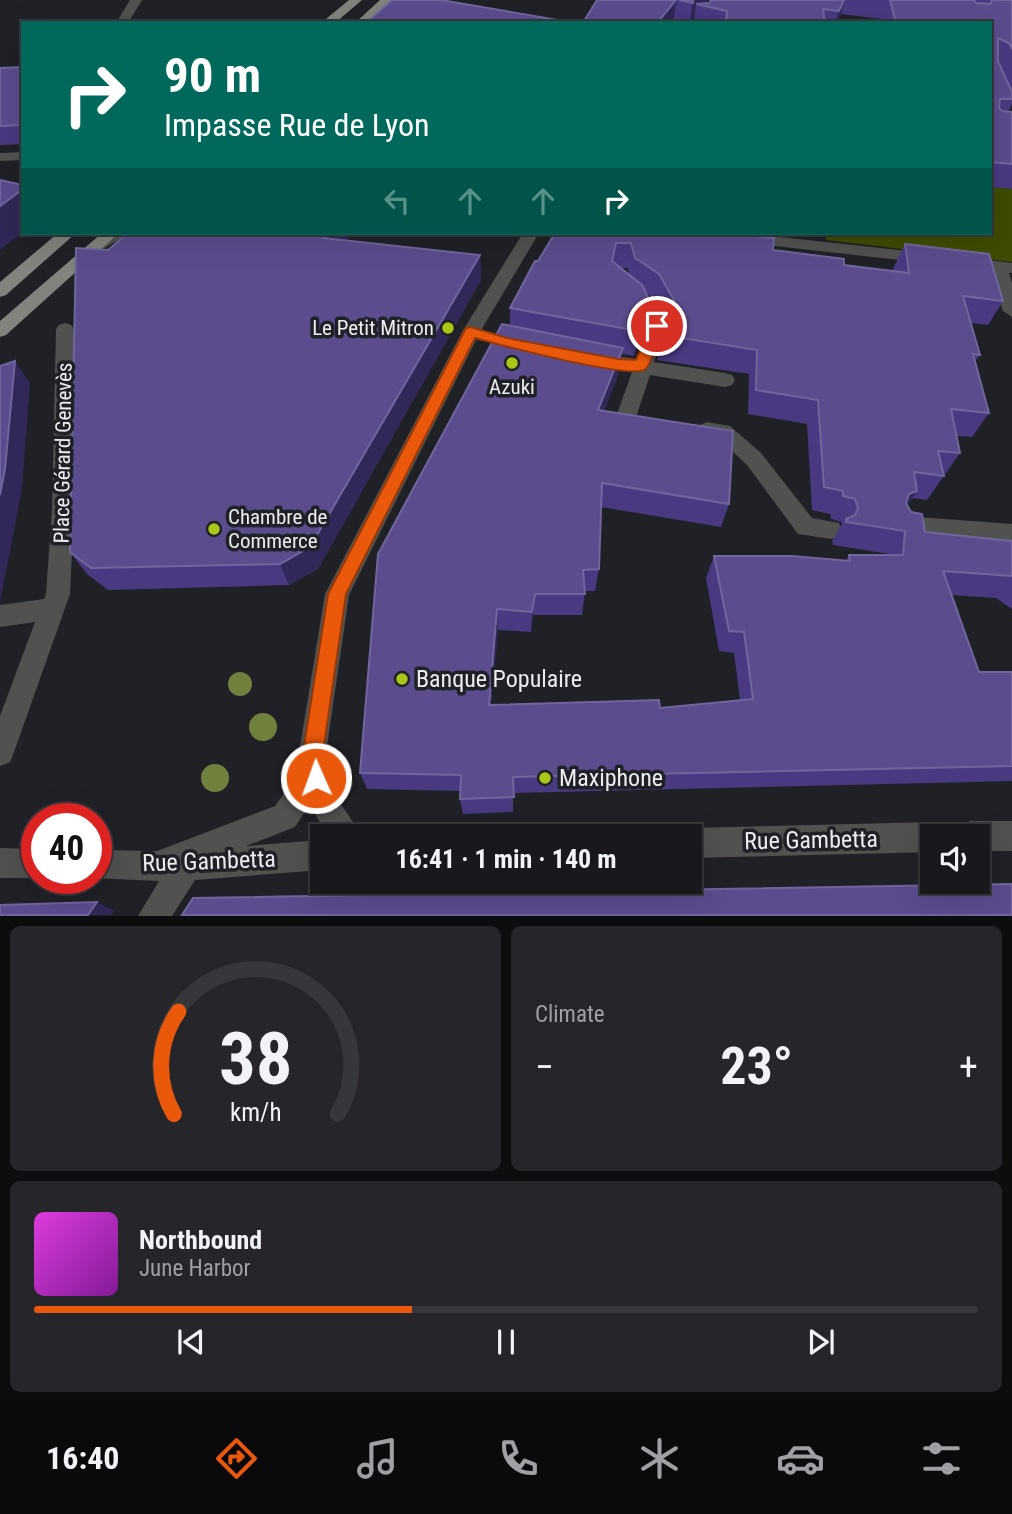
<!DOCTYPE html>
<meta charset="utf-8">
<style>
:root{--surface:#18181d;--page:#25252a;--text:#f1f3f6;--muted:#9fa0a4;--line:#36373b;--accent:#ea580c}
body{margin:0;font-family:"Roboto Condensed",sans-serif;background:var(--page);color:var(--text);height:100vh;display:flex;flex-direction:column;font-size:26px;white-space:nowrap}
*{box-sizing:border-box;margin:0}
p{font-size:23px;color:var(--muted)}
.icon{flex:none;width:38px;height:38px;fill:none;stroke:currentColor;stroke-width:2;stroke-linecap:round;stroke-linejoin:round}
.map{position:relative;height:916px;overflow:hidden}
.panel{display:flex;flex-direction:column;gap:10px;padding:10px;background:#0d0d10;flex:1}
.panel>*{flex:none}
.hud{position:absolute;left:21px;top:21px;width:971px;height:214px;border-radius:0px;box-shadow:0 7px 28px #0002,0 0 0 2px var(--line);background:#00695c;color:#fff;overflow:hidden}
.controls{position:absolute;left:920px;top:824px;display:grid;gap:14px}
.controls a{display:grid;place-items:center;width:70px;height:70px;border-radius:0px;background:var(--surface);box-shadow:0 7px 28px #0002,0 0 0 2px var(--line);font-size:35px}
.speed{position:absolute;left:21px;top:803px;display:flex;gap:14px;font-size:35px;font-weight:700;text-align:center}
.speed>*{display:grid;place-content:center;width:91px;height:91px;border-radius:50%;background:var(--surface);box-shadow:0 7px 28px #0002,0 0 0 2px var(--line);line-height:1}
.speed .limit{border:10px solid #d22;background:#fff;color:#111}
.pin{position:absolute;display:grid;place-items:center;width:60px;height:60px;color:#fff;margin:-30px;border:4px solid #fff;border-radius:50%;box-shadow:0 2px 7px #0007}
.me{position:absolute;width:77px;margin:-38px;rotate:358deg;stroke-linejoin:round;filter:drop-shadow(0 0 5px #0008)}
.turn{display:flex;align-items:center;gap:24px;height:147px;padding:0 28px;font-size:32px}
.turn .icon{width:91px;height:91px;stroke-width:2.5}
.turn b{display:block;font-size:49px;line-height:60px}
.lanes{display:flex;align-items:center;height:66px;padding:0 28px;background:#0003;justify-content:center;gap:35px;direction:ltr}
.lanes .off{opacity:.35}
.big{font-size:52px;font-weight:700;line-height:1.1}
.panel .card{flex:1;display:flex;flex-direction:column;justify-content:center;gap:10px;min-width:0;padding:0 24px;border-radius:10px;background:var(--page)}
.panel .dial{align-items:center;gap:0}
.dial svg{height:182px;overflow:visible;fill:none;stroke:var(--line);stroke-width:7;stroke-linecap:round;text-anchor:middle}
.dial text{fill:var(--text);stroke:none}
.song{display:flex;align-items:center;gap:21px}
.cover{width:84px;height:84px;border-radius:10px;background:linear-gradient(135deg,hsl(300 70% 55%),hsl(290 70% 35%))}
.played{height:7px;border-radius:4px;background:linear-gradient(90deg,var(--accent) 40%,var(--line) 40%)}
.keys{display:flex;justify-content:space-around;direction:ltr}
.heat{display:flex;justify-content:space-between;align-items:center;font-size:38px;direction:ltr}
.panel .tiles{flex:1;display:grid;gap:10px;grid-template-columns:1fr 1fr}
.card:last-child{grid-column:span 2}
.trip{position:absolute;left:310px;top:824px;width:392px;height:70px;border-radius:0px;background:var(--surface);box-shadow:0 7px 28px #0002,0 0 0 2px var(--line);font-weight:700;line-height:70px;text-align:center}
.tab-bar{display:flex;height:112px;justify-content:space-around;align-items:center;background:#0a0a0c;color:var(--muted)}
.tab-bar .icon{width:49px;height:49px}
.tab-bar .on{color:var(--accent)}
.tab-bar b{font-size:32px;color:var(--text)}
.map>svg:first-child{display:block}
.green{fill:#3f4b00}
.lines{fill:none;stroke-linecap:round;stroke-linejoin:round}
.minor{fill:#51524f;fill-rule:evenodd}
.major{fill:#81837c;fill-rule:evenodd}
.tree{fill:#71803c}
.wall{fill:#493981;fill-rule:evenodd}
.shaded-wall{fill:#312758}
.building{fill:#5b4c8d;stroke:#71659d;stroke-width:2}
.route{fill:#ea580c;stroke:#983908;stroke-width:2}
.poi-dot{fill:#aac718;stroke:#202027;stroke-width:2.5}
.labels{text-anchor:middle;stroke-width:7;stroke-linejoin:round;paint-order:stroke}
.poi-label{font-size:21px;fill:#ebebf0;stroke:#202027;text-anchor:end}
.street-label{font-size:21px;fill:#ebebf0;stroke:#202027}
.near-poi-label{font-size:24px;fill:#ebebf0;stroke:#202027;text-anchor:start}
.near-street-label{font-size:24px;fill:#ebebf0;stroke:#202027}
</style>
<div class="map">
<svg width="1012" height="916" viewBox="0 0 1012 916">
<rect width="100%" height="100%" fill="#202027"/>
<path class="green" d="M 991,187 L 1012,189 L 1012,262 L 826,240 L 825,233 L 990,233 Z"/>
<g class="lines">
<path class="minor" d="M 130,0 L 142,0 L 128,23 L 116,23 Z
M 23,152 L 23,160 L 0,161 L 0,153 Z
M 110,233 L 130,233 L 101,250 L 89,250 L 87,246 Z
M 523,233 L 539,233 L 480,332 L 349,595 L 325,760 L 335,796 L 356,826 L 360,836 L 327,836 L 310,804 L 295,827 L 246,846 L 322,840 L 322,870 L 195,880 L 172,916 L 138,916 L 159,881 L 93,878 L 96,878 L 96,850 L 157,851 L 275,806 L 288,788 L 298,759 L 325,594 L 462,332 Z
M 696,233 L 745,233 L 926,253 L 934,258 L 926,263 L 704,238 Z
M 965,257 L 1012,263 L 1012,273 L 1009,273 L 1012,283 L 1012,317 L 1003,311 L 991,271 L 959,266 L 957,262 L 959,258 Z
M 627,284 L 653,301 L 666,326 L 654,362 L 725,373 L 732,375 L 735,380 L 732,385 L 725,387 L 650,375 L 636,417 L 650,420 L 653,425 L 650,430 L 643,433 L 617,428 L 614,423 L 632,372 L 585,364 L 583,359 L 585,354 L 592,352 L 636,359 L 648,326 L 640,308 L 618,290 Z
M 65,323 L 71,325 L 74,329 L 74,509 L 70,594 L 14,752 L 10,762 L 0,766 L 0,716 L 35,622 L 0,627 L 0,605 L 44,599 L 46,594 L 52,509 L 56,329 L 59,325 Z
M 707,422 L 730,426 L 761,453 L 812,518 L 839,523 L 842,530 L 839,537 L 831,539 L 798,534 L 747,465 L 718,438 L 700,435 L 697,430 L 700,425 Z
M 904,516 L 1012,524 L 1012,542 L 904,534 L 896,532 L 893,525 L 896,518 Z
M 970,821 L 1012,821 L 1012,851 L 978,851 L 978,836 L 956,836 L 960,826 Z
M 933,822 L 943,827 L 947,836 L 933,836 L 933,852 L 690,858 L 690,836 L 678,836 L 680,833 L 690,828 Z
M 0,848 L 37,849 L 38,878 L 0,878 Z"/>
<path class="major" d="M 349,0 L 362,0 L 335,23 L 321,23 Z
M 380,0 L 393,0 L 368,23 L 355,23 Z
M 58,233 L 76,233 L 6,295 L 0,297 L 0,282 Z
M 102,233 L 119,233 L 6,335 L 0,337 L 0,321 Z"/>
</g>
<g class="tree">
<circle cx="240" cy="684" r="12"/>
<circle cx="263" cy="727" r="14"/>
<circle cx="215" cy="778" r="14"/>
</g>
<path class="wall" d="M 597,0 L 708,0 L 705,3 L 709,3 L 711,0 L 1012,0 L 1012,104 L 1008,112 L 1012,112 L 1012,189 L 990,187 L 990,23 L 883,23 L 882,19 L 841,14 L 837,23 L 693,23 L 695,15 L 690,20 L 690,23 L 680,23 L 673,21 L 575,23 L 584,21 Z
M 23,67 L 23,144 L 0,145 L 0,68 Z
M 555,233 L 773,250 L 844,265 L 893,271 L 893,269 L 905,244 L 1003,301 L 988,325 L 971,323 L 980,355 L 975,361 L 989,413 L 972,437 L 956,436 L 960,453 L 927,500 L 913,498 L 907,505 L 925,532 L 1012,541 L 1012,609 L 996,598 L 951,595 L 979,672 L 1012,672 L 1012,781 L 513,793 L 513,812 L 463,814 L 460,799 L 461,791 L 367,789 L 360,773 L 510,326 L 510,308 ZM 621,268 L 628,268 L 629,275 ZM 646,293 L 655,299 L 667,322 L 663,335 L 657,360 L 749,374 L 748,414 L 807,424 L 812,510 L 830,514 L 831,519 L 841,522 L 842,524 L 832,541 L 833,545 L 889,554 L 889,555 L 849,555 L 846,561 L 714,556 L 706,578 L 719,651 L 734,653 L 740,700 L 660,708 L 491,705 L 498,630 L 531,632 L 533,615 L 582,615 L 585,591 L 595,591 L 599,569 L 601,507 L 721,527 L 729,504 L 604,411 L 619,372 L 622,354 L 634,356 L 645,326 Z
M 347,240 L 480,255 L 481,280 L 318,569 L 289,585 L 108,590 L 87,574 L 70,552 L 108,250 Z"/>
<path class="shaded-wall" d="M 677,0 L 673,21 L 672,23 L 657,23 Z
M 693,0 L 708,0 L 703,5 L 696,4 L 695,15 L 690,20 Z
M 844,0 L 845,0 L 841,14 L 837,23 L 835,23 L 839,11 Z
M 23,189 L 23,232 L 0,250 L 0,206 Z
M 327,233 L 353,233 L 328,262 L 323,238 Z
M 480,255 L 481,280 L 318,569 L 289,585 L 280,564 Z
M 650,301 L 645,326 L 634,356 L 639,331 Z
M 623,348 L 619,372 L 595,435 L 598,410 Z
M 15,361 L 30,383 L 22,489 L 0,603 L 0,495 Z
M 917,491 L 902,514 L 909,494 Z
M 535,594 L 533,615 L 531,632 L 532,612 Z
M 497,609 L 498,630 L 489,723 L 489,705 Z
M 97,902 L 114,911 L 111,915 L 88,915 Z"/>
<path class="building" d="M 392,0 L 441,0 L 575,23 L 577,20 L 584,21 L 597,0 L 676,0 L 657,23 L 366,23 Z
M 679,0 L 693,0 L 693,3 Z
M 711,0 L 844,0 L 839,11 L 823,9 L 825,23 L 726,23 L 727,11 L 696,4 L 709,3 Z
M 890,0 L 974,0 L 976,3 L 990,4 L 992,0 L 1012,0 L 1012,49 L 1009,43 L 998,38 L 998,61 L 1012,92 L 1012,99 L 1000,99 L 999,108 L 1002,111 L 1012,112 L 1012,164 L 990,162 L 990,23 L 896,23 Z
M 23,67 L 23,125 L 0,126 L 0,68 Z
M 0,180 L 23,185 L 23,189 L 0,206 Z
M 128,233 L 327,233 L 323,238 L 480,255 L 310,547 L 280,564 L 91,568 L 70,552 L 76,248 L 108,250 Z
M 555,233 L 723,233 L 774,238 L 773,250 L 844,259 L 844,265 L 909,273 L 905,244 L 989,254 L 1003,301 L 963,296 L 980,355 L 973,354 L 989,413 L 951,409 L 960,453 L 938,451 L 944,476 L 914,472 L 917,491 L 909,494 L 906,503 L 911,512 L 922,514 L 925,532 L 1012,541 L 1012,576 L 943,571 L 979,672 L 1012,672 L 1012,766 L 513,777 L 514,797 L 460,799 L 461,775 L 360,773 L 378,554 L 502,324 L 623,348 L 598,410 L 733,431 L 729,504 L 602,483 L 599,569 L 583,570 L 585,594 L 535,594 L 532,612 L 497,609 L 489,705 L 659,700 L 660,708 L 753,699 L 744,632 L 729,631 L 714,556 L 792,556 L 850,561 L 849,555 L 903,555 L 905,531 L 846,522 L 846,519 L 855,515 L 858,508 L 855,499 L 843,496 L 843,491 L 824,487 L 818,400 L 756,390 L 757,350 L 663,335 L 674,300 L 659,274 L 635,258 L 631,243 L 616,243 L 612,261 L 642,285 L 650,301 L 639,331 L 510,308 L 535,261 L 538,261 Z
M 15,361 L 5,469 L 0,495 L 0,366 Z
M 1012,884 L 1012,915 L 182,915 L 193,898 Z
M 97,902 L 88,915 L 0,915 L 0,905 Z"/>
<path class="route" d="M 657,322 L 663,326 C 660,335 651,367 644,370 C 625,378 500,345 475,338 L 346,594 L 322,759 L 326,778 L 323,785 L 316,788 L 308,785 L 302,759 L 328,594 L 466,328 L 471,327 L 507,338 L 618,359 L 636,360 L 650,326 Z"/>
<g class="poi-dot">
<circle cx="448" cy="328" r="7"/>
<circle cx="512" cy="363" r="7"/>
<circle cx="214" cy="529" r="7"/>
<circle cx="402" cy="679" r="7"/>
<circle cx="545" cy="778" r="7"/>
</g>
<g class="labels">
<g class="poi-label">
<text x="434" y="335">Le Petit Mitron</text>
<text x="512" y="394" text-anchor="middle">Azuki</text>
<text x="228" y="524" text-anchor="start">Chambre de<tspan x="228" dy="24">Commerce</tspan></text>
</g>
<g class="street-label">
<text transform="translate(63 453) rotate(-89)" y="7">Place Gérard Genevès</text>
</g>
<g class="near-poi-label">
<text x="416" y="687">Banque Populaire</text>
<text x="559" y="786">Maxiphone</text>
</g>
<g class="near-street-label">
<text transform="translate(811 840) rotate(-1)" y="8">Rue Gambetta</text>
<text transform="translate(209 861) rotate(-2)" y="8">Rue Gambetta</text>
</g>
</g>
</svg>
<div class="controls">
<a><svg class="icon" aria-label="sound" viewBox="0 0 24 24"><path d="M4 9h4l5-4v14l-5-4H4zM17 9q2 3 0 6"/></svg></a>
</div>
<div class="speed"><div class="limit">40</div></div>
<div class="pin" style="left:657px;top:326px;background:#d93025"><svg class="icon" aria-label="arrive" viewBox="0 0 24 24"><path d="M6 21V4h12l-3 4 3 4H6"/></svg></div>
<svg class="me" style="left:316px;top:778px" viewBox="-20 -20 40 40"><circle r="17" fill="#ea580c" stroke="#fff" stroke-width="3"/><path d="M0-11L8 9 0 5-8 9z" fill="#fff"/></svg>
<div class="trip">16:41 · 1 min · 140 m</div>
<div class="hud">
<div class="turn"><svg class="icon" aria-label="right" viewBox="0 0 24 24"><path d="M7 20v-9h11M14 6l5 5-5 5"/></svg><div><b>90 m</b>Impasse Rue de Lyon</div></div>
<div class="lanes"><svg class="icon off" aria-label="left" viewBox="0 0 24 24"><path d="M17 20v-9H6M10 6l-5 5 5 5"/></svg><svg class="icon off" aria-label="ahead" viewBox="0 0 24 24"><path d="M12 20V5M6 11l6-6 6 6"/></svg><svg class="icon off" aria-label="ahead" viewBox="0 0 24 24"><path d="M12 20V5M6 11l6-6 6 6"/></svg><svg class="icon" aria-label="right" viewBox="0 0 24 24"><path d="M7 20v-9h11M14 6l5 5-5 5"/></svg></div>
</div>
</div>
<section class="panel">
<div class="tiles">
<div class="card dial"><svg viewBox="0 0 100 80">
<path d="M14 69A42 42 0 1 1 86 69"/>
<path d="M14 69A42 42 0 0 1 16 24" stroke="#ea580c"/>
<text x="50" y="56" font-size="32" font-weight="700">38</text>
<text x="50" y="72" font-size="11">km/h</text>
</svg></div>
<div class="card"><p>Climate</p>
<div class="heat"><a>−</a><b class="big">23°</b><a>+</a></div>
</div>
<div class="card">
<div class="song"><i class="cover"></i><div><b>Northbound</b><p>June Harbor</p></div></div>
<div class="played"></div>
<div class="keys"><svg class="icon" aria-label="previous" viewBox="0 0 24 24"><path d="M18 5L8 12l10 7zM5 5v14"/></svg><svg class="icon" aria-label="pause" viewBox="0 0 24 24"><path d="M8 5v14M16 5v14"/></svg><svg class="icon" aria-label="next" viewBox="0 0 24 24"><path d="M6 5l10 7-10 7zM19 5v14"/></svg></div>
</div>
</div>
</section>
<nav class="tab-bar">
<b>16:40</b>
<svg class="icon on" aria-label="directions" viewBox="0 0 24 24"><path d="M12 3l9 9-9 9-9-9zM9 14v-3h6M13 9l2 2-2 2"/></svg>
<svg class="icon" aria-label="music" viewBox="0 0 24 24"><path d="M9 18V5l10-2v13"/><circle cx="6" cy="18" r="3"/><circle cx="16" cy="16" r="3"/></svg>
<svg class="icon" aria-label="phone" viewBox="0 0 24 24"><path d="M5 4h4l2 5-3 2q2 4 5 5l2-3 5 2v4C11 20 4 13 5 4z"/></svg>
<svg class="icon" aria-label="climate" viewBox="0 0 24 24"><path d="M12 3v18M4 7l16 10M4 17L20 7"/></svg>
<svg class="icon" aria-label="car" viewBox="0 0 24 24"><path d="M5 17H2v-5l4-1 3-4h7l3 4 3 1v5h-3M9 17h6M6 11h13"/><circle cx="7" cy="17" r="2"/><circle cx="17" cy="17" r="2"/></svg>
<svg class="icon" aria-label="filters" viewBox="0 0 24 24"><path d="M4 7h16M4 17h16"/><circle cx="9" cy="7" r="2"/><circle cx="15" cy="17" r="2"/></svg>
</nav>
